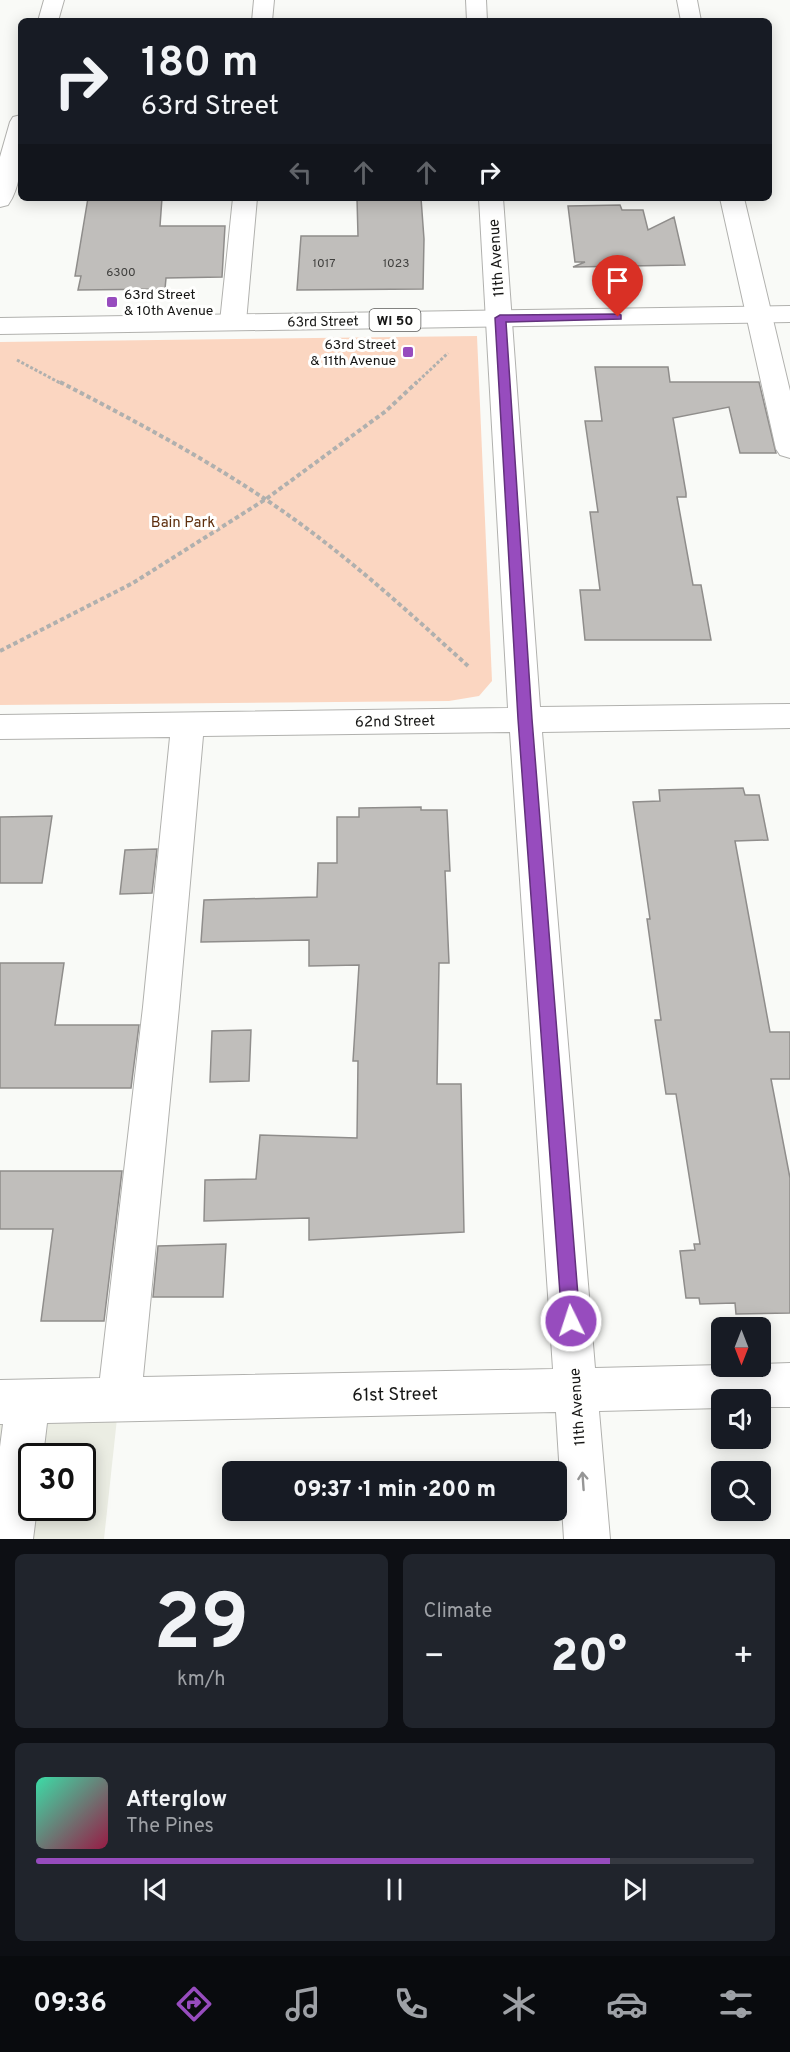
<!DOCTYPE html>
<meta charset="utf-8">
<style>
:root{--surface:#171b24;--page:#20242c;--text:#f1f3f6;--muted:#9ea1a6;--line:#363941;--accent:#974cbe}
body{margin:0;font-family:Overpass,sans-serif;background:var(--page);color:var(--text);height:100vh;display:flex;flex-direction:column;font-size:22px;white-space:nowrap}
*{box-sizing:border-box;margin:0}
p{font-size:20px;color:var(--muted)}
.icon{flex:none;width:33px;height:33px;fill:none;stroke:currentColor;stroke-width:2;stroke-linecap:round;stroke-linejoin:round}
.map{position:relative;height:1539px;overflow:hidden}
.sheet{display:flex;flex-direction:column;gap:15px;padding:15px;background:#0d0f14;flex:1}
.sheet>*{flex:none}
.top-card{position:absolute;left:18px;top:18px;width:754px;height:183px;border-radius:9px;box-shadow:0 3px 15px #0003;background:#171b24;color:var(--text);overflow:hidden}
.needle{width:39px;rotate:180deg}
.fabs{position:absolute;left:711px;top:1317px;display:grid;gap:12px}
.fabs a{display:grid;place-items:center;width:60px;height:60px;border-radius:9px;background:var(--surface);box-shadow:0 3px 15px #0003;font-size:30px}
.speed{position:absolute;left:18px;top:1443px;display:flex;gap:12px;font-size:30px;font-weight:700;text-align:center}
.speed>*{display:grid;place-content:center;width:78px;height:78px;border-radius:50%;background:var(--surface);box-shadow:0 3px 15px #0003;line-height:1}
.speed .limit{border:3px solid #111;border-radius:9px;background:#fff;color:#111}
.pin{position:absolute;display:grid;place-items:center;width:51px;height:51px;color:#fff;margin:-62px -26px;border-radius:50% 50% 50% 0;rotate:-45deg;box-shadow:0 0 6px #0007}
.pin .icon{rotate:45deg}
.me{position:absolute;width:66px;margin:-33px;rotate:356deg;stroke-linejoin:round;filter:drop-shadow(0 0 4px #0008)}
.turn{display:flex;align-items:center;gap:21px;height:126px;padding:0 24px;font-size:27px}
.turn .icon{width:78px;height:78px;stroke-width:2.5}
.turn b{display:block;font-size:42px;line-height:51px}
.lanes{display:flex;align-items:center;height:57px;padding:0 24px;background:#0003;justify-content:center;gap:30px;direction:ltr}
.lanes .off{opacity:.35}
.big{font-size:45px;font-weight:800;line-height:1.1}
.sheet .widget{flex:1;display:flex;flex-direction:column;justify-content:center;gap:9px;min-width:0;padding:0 21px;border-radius:9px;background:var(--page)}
.sheet .dial{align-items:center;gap:0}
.dial b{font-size:78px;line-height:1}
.song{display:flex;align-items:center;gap:18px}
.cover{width:72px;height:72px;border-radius:9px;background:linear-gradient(135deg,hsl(160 70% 55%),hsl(340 70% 35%))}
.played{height:6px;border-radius:3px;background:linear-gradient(90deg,var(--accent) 80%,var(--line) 80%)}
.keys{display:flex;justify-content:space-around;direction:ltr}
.heat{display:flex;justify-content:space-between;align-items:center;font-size:33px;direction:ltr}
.sheet .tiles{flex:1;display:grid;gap:15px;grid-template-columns:1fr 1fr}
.widget:last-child{grid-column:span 2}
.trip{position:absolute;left:222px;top:1461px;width:345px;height:60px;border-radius:9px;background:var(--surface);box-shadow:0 3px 15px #0003;font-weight:800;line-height:60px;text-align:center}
.tabs{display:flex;height:96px;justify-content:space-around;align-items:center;background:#090b0e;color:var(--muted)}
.tabs .icon{width:42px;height:42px}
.tabs .on{color:var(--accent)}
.tabs b{font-size:27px;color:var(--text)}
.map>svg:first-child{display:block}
.built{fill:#ebede3;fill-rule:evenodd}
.green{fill:#fbd6c1}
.building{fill:#c0bebb;stroke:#8f8d8b;stroke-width:1.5}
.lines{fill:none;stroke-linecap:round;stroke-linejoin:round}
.minor-casing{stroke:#b1b1ae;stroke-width:2}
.major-casing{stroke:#b1b1ae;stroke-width:2}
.path-far1{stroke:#b0b0ae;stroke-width:3;stroke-dasharray:3 2;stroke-linecap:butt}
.path{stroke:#b0b0ae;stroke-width:4;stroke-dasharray:4.5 3;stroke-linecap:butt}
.minor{fill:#fff;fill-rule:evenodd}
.major{fill:#fff;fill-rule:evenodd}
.oneway{stroke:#969696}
.route{fill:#974cbe;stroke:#62317c;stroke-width:1.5}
.poi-dot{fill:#974cbe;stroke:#fffffe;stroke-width:2}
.labels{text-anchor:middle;stroke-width:6;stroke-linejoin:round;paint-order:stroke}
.number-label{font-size:12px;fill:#40403e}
.far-poi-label{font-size:14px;fill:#161615;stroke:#fffffe;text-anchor:start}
.shield{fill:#fffffe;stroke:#5c5c5b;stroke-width:1.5}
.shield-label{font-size:14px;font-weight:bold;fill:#161615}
.far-street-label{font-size:14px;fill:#161615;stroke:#fffffe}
.street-label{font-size:15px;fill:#161615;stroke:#fffffe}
.park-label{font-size:15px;fill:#5e2e0d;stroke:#fffffe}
.near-street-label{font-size:18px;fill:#161615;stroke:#fffffe}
</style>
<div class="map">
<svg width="790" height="1539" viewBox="0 0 790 1539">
<rect width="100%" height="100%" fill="#f9faf7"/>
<path class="built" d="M 119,1400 L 104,1539 L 0,1539 L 0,1402 ZM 32,1456 L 82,1456 L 82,1508 L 32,1508 Z"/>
<path class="green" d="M 477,336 L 492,681 L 479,696 L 449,701 L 0,705 L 0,342 Z"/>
<path class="building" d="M 88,198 L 162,198 L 160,226 L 225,226 L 222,277 L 166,278 L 165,289 L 78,290 L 81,276 L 75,276 Z
M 357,198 L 421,198 L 424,239 L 423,289 L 297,290 L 301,236 L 358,236 Z
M 620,205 L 622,210 L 643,210 L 648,230 L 674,217 L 685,265 L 573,267 L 585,262 L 575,262 L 568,206 Z
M 595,367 L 668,367 L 670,382 L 759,382 L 776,453 L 740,453 L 729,407 L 673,418 L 686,493 L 686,497 L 677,497 L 693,585 L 701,585 L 711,640 L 585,640 L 580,590 L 600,590 L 590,512 L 598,512 L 585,421 L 602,421 Z
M 743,788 L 745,795 L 759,795 L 768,840 L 735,841 L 770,1032 L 790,1032 L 790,1079 L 771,1079 L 790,1178 L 790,1313 L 736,1314 L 735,1303 L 700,1304 L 699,1298 L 686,1298 L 680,1251 L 695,1250 L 694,1244 L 700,1244 L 676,1094 L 666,1094 L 655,1020 L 661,1020 L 647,919 L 650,919 L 633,802 L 660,801 L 659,790 Z
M 421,807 L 421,810 L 447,810 L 450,871 L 445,871 L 449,963 L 439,963 L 437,1084 L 461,1084 L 464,1232 L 309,1240 L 309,1218 L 204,1221 L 205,1180 L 256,1179 L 260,1135 L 357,1138 L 358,1061 L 353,1061 L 359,965 L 309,966 L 309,940 L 201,942 L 204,900 L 317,897 L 318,863 L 337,863 L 337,817 L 359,817 L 359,808 Z
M 52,816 L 42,883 L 0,883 L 0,817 Z
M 157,849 L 152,893 L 120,894 L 125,850 Z
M 0,963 L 64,963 L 55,1025 L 139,1025 L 131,1088 L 0,1088 Z
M 251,1030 L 249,1081 L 210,1082 L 212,1031 Z
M 0,1171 L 122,1171 L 104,1321 L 41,1321 L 53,1229 L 0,1229 Z
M 226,1244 L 223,1297 L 153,1297 L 158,1246 Z"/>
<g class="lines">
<g class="minor-casing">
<path id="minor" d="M 44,0 L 64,0 L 58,21 L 38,21 Z
M 254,0 L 274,0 L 272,21 L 252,21 Z
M 466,0 L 486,0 L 487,21 L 467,21 Z
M 677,0 L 697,0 L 701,21 L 681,21 Z
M 21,115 C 21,143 25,181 8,205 L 0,207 L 0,157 L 10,122 L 13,117 Z
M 233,198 L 257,198 L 246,322 L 242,327 L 233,330 L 224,327 L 220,322 Z
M 479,198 L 503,198 L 540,707 L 790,704 L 790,728 L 542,732 L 595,1368 L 722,1365 L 760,1366 L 760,1364 L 790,1363 L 790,1407 L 760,1407 L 760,1400 L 722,1400 L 722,1408 L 599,1411 L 610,1539 L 564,1539 L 556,1412 L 47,1423 L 43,1456 L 32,1456 L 32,1508 L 37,1508 L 33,1539 L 0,1539 L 0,1447 L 3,1424 L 0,1424 L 0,1380 L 100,1378 L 143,1007 L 170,737 L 0,739 L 0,715 L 508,708 ZM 510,732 L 553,1369 L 143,1377 L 179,1007 L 203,736 Z
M 720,198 L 744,198 L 790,391 L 790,458 L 780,455 L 776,449 Z"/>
</g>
<g class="major-casing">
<path id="major" d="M 790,306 L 790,322 L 0,334 L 0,318 Z"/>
</g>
<path class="path-far1" d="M 17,360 L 62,384
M 415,384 L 448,353"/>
<path class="path" d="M 60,382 C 139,423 218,465 291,517 C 354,562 411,614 468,666
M 0,651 L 133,583 L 266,499 L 386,411 L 417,382"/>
<use href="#minor" class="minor"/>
<use href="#major" class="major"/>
</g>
<defs><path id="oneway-shaft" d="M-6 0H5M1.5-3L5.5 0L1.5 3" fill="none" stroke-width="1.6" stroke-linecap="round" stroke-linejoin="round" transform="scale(1.5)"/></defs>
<use class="oneway" href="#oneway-shaft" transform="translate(583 1481) rotate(-94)"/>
<path class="route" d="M 618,314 L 621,315 L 621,319 L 506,322 L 532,719 L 580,1321 L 577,1327 L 571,1330 L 565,1327 L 562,1321 L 518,719 L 495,318 L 500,315 Z"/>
<g class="poi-dot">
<rect x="106" y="296" width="12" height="12" rx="3"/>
<rect x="402" y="346" width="12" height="12" rx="3"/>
</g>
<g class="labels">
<g class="number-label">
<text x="324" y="267">1017</text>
<text x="396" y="267">1023</text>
<text x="121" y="276">6300</text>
</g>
<g class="far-poi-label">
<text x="124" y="299">63rd Street<tspan x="124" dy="16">&amp; 10th Avenue</tspan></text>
<text x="396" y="349" text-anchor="end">63rd Street<tspan x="396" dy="16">&amp; 11th Avenue</tspan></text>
</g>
<rect class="shield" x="369.5" y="309" width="51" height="22" rx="4.5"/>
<g class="shield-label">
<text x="395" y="325">WI 50</text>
</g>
<g class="far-street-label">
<text transform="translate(323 321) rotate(-1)" y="5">63rd Street</text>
</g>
<g class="street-label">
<text transform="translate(496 258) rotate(-94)" y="5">11th Avenue</text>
<text transform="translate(395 721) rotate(-1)" y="5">62nd Street</text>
<text transform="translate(577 1407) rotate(-94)" y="5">11th Avenue</text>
</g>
<g class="park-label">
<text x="183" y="527">Bain Park</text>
</g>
<g class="near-street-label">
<text transform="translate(395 1394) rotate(-1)" y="6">61st Street</text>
</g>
</g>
</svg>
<div class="fabs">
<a><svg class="needle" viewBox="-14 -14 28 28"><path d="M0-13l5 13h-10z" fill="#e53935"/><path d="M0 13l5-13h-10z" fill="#9ea1a6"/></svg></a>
<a><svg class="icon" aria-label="sound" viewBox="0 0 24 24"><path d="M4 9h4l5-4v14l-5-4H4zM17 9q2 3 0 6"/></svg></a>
<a><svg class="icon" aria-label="search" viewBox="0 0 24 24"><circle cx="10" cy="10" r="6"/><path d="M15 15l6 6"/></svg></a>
</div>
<div class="speed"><div class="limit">30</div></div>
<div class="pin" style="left:618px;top:317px;background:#d93025"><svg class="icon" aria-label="arrive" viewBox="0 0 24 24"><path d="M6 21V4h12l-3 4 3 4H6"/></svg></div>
<svg class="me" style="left:571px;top:1321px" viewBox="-20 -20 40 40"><circle r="17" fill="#974cbe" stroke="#fff" stroke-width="3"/><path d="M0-11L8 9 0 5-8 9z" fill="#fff"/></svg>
<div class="trip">09:37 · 1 min · 200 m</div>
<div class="top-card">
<div class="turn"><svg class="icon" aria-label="right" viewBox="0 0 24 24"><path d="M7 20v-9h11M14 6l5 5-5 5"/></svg><div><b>180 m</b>63rd Street</div></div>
<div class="lanes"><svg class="icon off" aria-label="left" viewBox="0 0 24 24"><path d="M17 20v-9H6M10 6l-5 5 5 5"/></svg><svg class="icon off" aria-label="ahead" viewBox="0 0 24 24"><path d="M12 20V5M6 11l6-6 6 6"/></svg><svg class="icon off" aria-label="ahead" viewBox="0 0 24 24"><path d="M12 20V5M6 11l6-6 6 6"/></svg><svg class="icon" aria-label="right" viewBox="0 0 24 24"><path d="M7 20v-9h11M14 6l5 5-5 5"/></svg></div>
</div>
</div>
<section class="sheet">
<div class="tiles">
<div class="widget dial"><b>29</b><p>km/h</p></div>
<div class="widget"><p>Climate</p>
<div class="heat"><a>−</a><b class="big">20°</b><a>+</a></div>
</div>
<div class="widget">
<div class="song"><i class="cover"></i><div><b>Afterglow</b><p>The Pines</p></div></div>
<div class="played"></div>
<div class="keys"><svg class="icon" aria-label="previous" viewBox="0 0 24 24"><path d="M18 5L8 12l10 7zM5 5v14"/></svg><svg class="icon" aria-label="pause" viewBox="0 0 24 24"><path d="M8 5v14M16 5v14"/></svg><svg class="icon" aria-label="next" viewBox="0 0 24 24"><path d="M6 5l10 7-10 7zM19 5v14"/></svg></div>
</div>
</div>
</section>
<nav class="tabs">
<b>09:36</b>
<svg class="icon on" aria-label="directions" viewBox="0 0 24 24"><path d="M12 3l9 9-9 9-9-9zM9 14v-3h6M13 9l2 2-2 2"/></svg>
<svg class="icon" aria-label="music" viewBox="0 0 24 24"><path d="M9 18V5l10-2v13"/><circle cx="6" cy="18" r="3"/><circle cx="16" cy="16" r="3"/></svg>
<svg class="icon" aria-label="phone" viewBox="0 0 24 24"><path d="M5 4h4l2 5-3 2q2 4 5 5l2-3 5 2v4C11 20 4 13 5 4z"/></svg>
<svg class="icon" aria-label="climate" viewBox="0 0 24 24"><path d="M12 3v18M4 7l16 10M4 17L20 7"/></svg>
<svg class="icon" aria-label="car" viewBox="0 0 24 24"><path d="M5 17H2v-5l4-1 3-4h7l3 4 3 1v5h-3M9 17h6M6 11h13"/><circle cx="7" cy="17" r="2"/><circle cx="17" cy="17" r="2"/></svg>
<svg class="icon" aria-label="filters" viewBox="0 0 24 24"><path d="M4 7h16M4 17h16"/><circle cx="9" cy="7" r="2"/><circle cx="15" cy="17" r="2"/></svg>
</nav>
